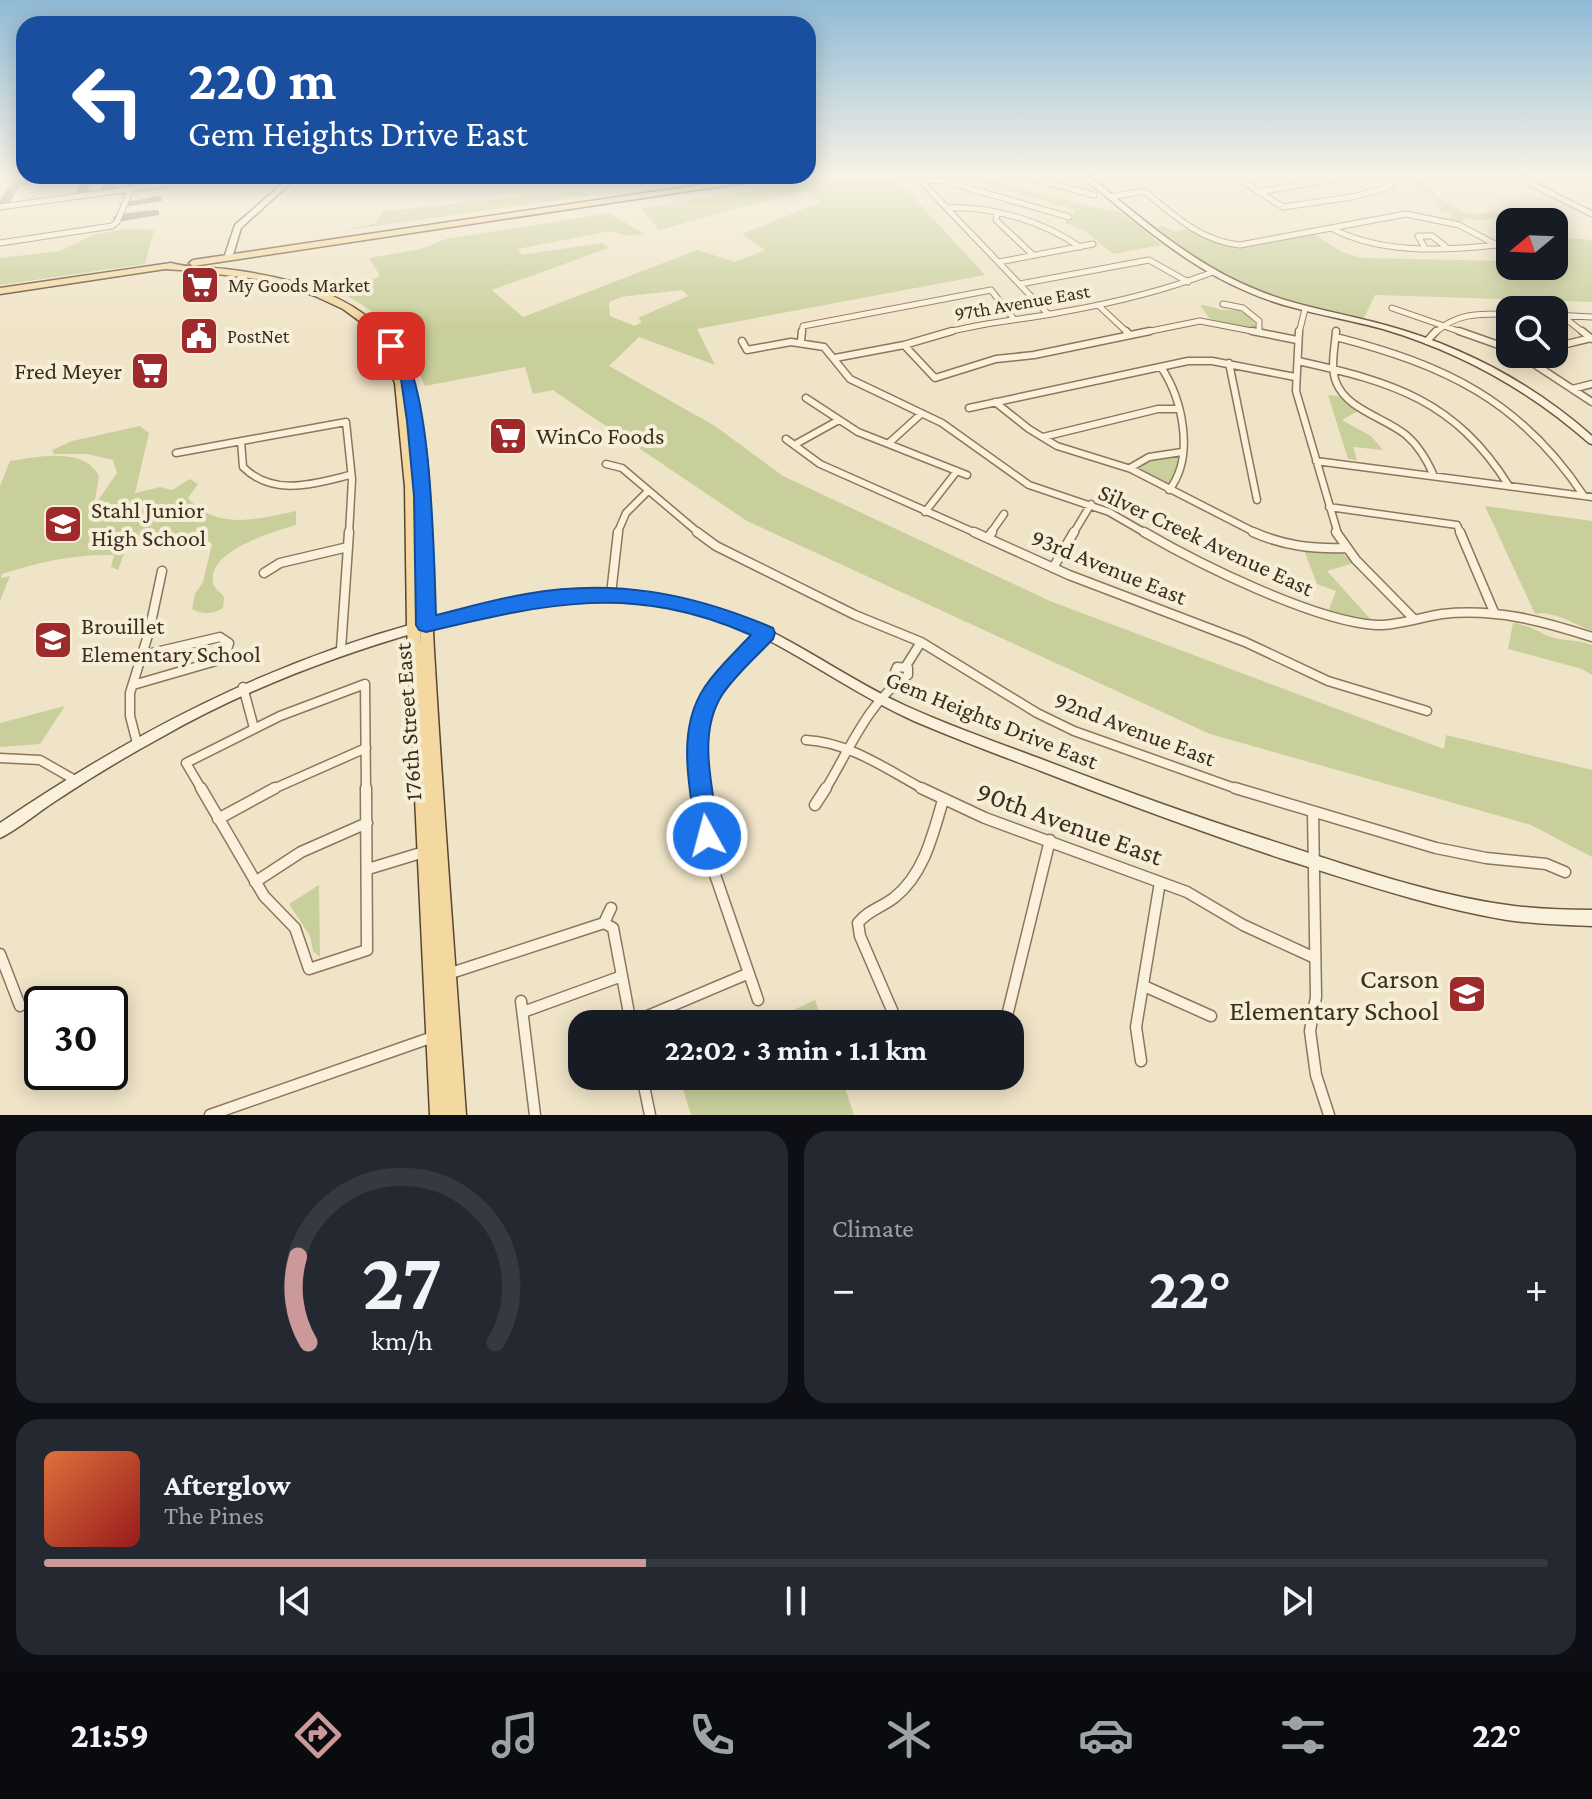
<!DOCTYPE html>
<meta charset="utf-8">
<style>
:root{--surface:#171b24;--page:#242831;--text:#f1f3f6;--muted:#9ea1a6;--line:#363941;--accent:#cc999b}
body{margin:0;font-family:"Crimson Pro",serif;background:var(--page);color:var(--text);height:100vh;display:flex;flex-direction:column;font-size:30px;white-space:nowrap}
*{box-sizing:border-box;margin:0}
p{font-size:26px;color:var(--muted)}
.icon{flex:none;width:44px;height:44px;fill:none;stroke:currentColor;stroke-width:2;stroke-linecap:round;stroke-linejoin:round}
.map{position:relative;height:1115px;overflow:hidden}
.side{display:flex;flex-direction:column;gap:16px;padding:16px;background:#0d0f14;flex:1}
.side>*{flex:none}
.banner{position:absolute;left:16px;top:16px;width:800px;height:168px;border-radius:24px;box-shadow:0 4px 20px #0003;background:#1a4fa0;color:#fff;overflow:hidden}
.needle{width:52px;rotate:251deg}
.tools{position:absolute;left:1496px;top:208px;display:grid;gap:16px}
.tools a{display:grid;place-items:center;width:72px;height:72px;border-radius:16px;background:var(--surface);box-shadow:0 4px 20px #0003;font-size:40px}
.speed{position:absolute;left:24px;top:986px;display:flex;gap:16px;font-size:40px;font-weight:700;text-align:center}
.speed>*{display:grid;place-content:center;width:104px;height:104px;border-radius:50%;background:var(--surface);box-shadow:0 4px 20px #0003;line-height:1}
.speed .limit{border:4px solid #111;border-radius:12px;background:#fff;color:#111}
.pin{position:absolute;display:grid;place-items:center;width:68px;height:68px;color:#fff;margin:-34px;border-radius:16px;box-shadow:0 4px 12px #0006}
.me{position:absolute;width:88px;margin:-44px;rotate:353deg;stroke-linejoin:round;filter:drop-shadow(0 0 6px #0008)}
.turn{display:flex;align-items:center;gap:28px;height:168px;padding:0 40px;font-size:36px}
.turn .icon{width:104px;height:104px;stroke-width:2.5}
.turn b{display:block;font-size:56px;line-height:68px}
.big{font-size:60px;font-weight:700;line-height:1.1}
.side .widget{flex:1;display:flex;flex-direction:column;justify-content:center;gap:12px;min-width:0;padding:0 28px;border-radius:24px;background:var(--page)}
.side .dial{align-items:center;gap:0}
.dial svg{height:208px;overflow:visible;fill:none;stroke:var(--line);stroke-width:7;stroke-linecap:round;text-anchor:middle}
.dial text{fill:var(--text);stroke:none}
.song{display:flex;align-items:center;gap:24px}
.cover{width:96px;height:96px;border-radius:12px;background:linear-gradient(135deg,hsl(20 70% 55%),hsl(0 70% 35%))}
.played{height:8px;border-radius:4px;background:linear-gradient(90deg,var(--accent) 40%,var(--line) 40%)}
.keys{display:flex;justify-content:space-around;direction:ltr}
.heat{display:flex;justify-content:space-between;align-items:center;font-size:44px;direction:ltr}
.side .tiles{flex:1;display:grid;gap:16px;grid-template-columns:1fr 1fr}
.widget:last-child{grid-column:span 2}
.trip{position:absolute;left:568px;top:1010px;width:456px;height:80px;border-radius:24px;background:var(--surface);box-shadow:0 4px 20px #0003;font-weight:700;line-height:80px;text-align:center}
.tabs{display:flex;height:128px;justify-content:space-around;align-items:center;background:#090b0e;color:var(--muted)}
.tabs .icon{width:56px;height:56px}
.tabs .active{color:var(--accent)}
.tabs b{font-size:36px;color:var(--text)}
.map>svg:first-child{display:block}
.green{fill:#c9cf9b;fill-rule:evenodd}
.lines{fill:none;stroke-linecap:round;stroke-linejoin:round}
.taxiway{fill:#968974;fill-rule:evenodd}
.street-far3-casing{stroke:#8d765c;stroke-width:7}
.street-far2-casing{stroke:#8d765c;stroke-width:9}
.street-far1-casing{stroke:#8d765c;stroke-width:11}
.street-casing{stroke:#8d765c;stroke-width:13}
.secondary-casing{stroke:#6f573f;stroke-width:3}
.primary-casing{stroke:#5b4430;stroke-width:3}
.street-far3{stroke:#faf1dc;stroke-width:5}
.street-far2{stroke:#faf1dc;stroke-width:6}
.street-far1{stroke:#faf1dc;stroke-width:8}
.street{stroke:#faf1dc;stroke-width:10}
.secondary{fill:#faf1dc;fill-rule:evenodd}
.primary{fill:#f3d9a0;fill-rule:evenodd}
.route{fill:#1a73e8;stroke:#114b97;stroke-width:2}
.labels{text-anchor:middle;stroke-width:8;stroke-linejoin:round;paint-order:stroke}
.far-poi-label{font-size:20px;fill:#3d2e20;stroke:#f7eed8;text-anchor:start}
.far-street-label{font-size:20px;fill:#3d2e20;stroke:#f7eed8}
.poi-label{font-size:24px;fill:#3d2e20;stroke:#f7eed8;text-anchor:start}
.street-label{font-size:24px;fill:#3d2e20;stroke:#f7eed8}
.near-street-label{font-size:28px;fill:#3d2e20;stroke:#f7eed8}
.near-poi-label{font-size:28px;fill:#3d2e20;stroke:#f7eed8;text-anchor:end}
</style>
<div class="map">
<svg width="1592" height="1115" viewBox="0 0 1592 1115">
<rect width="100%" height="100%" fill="#f0e4c8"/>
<path class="green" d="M 855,174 L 892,174 L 985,275 L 697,329 L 715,365 L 639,337 L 609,366 L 715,426 L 783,476 L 1050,601 L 1444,749 L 1446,735 L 1592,770 L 1592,857 L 1531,825 L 1210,734 L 747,521 L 557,393 L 553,390 L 533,394 L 525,367 L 425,386 C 404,339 389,319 344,294 L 380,276 L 369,258 L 421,249 L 446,239 L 610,213 L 644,234 L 629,236 L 610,231 L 518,249 L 522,255 L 602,243 L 609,248 L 492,290 L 523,317 L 697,250 L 735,262 L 765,250 L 742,234 L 821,202 L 806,190 L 659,230 L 640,208 ZM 682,290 L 688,296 L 638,318 L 642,322 L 635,326 L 610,316 L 609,302 L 621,297 Z
M 948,174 L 966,174 L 1097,208 L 1121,212 L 1162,245 L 1113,254 L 1085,231 L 1065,223 L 1076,210 Z
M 1394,174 L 1419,174 L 1436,193 L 1434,196 L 1468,214 L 1499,212 L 1505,215 L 1481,221 L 1466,218 L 1459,223 L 1449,220 L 1452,214 L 1439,210 L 1441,208 L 1430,194 Z
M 579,191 L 589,196 L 340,231 L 376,223 L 383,211 Z
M 1163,226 L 1175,232 L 1188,229 C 1227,259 1270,242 1314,234 L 1342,252 L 1362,258 L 1510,261 L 1510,266 L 1554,266 L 1554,237 L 1592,240 L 1592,302 L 1375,295 L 1364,318 C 1314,306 1263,296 1217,271 C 1196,259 1177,242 1157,227 Z
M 129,229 L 154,230 L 145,264 L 0,285 L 0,258 L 60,251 L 95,234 Z
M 1200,305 C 1207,305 1211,307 1219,309 C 1236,312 1247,306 1256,327 L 1249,329 L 1210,319 Z
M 1328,395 L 1343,397 L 1360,410 L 1342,420 L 1371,436 L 1383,450 L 1353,447 L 1357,460 L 1348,459 Z
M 140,426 L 149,433 L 135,493 L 160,487 L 172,490 L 190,479 L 198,484 L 188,498 C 216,531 259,519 296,511 L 296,525 C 274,532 207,550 213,583 C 214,589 221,592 224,597 L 223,608 C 214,614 201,615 192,609 L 195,594 L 203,582 L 212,544 L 199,534 L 173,537 L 125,551 L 118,570 L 111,567 L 114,555 C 75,554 39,562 2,574 L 1,578 L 10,576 L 0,601 L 0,486 L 10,461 C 36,457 84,446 99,476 L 94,506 L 117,473 L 113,460 L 87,454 L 54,454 L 52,450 L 72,441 Z
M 1172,455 L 1179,460 L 1178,472 L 1169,484 L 1138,469 L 1153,459 Z
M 1485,506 L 1592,521 L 1592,631 C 1575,625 1553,610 1535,614 Z
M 1304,550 L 1343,554 L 1354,563 L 1327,571 L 1373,622 L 1328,612 L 1336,591 L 1317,584 Z
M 1513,623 C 1528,625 1535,630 1548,636 C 1561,641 1576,639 1592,645 L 1592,675 L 1582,669 L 1508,649 Z
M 65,706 L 40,744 L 0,747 L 0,723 Z
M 319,885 L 320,957 L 313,951 L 310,936 L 289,904 Z
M 815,1000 L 823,1024 L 764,1024 Z
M 679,1076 L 841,1076 L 854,1115 L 691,1115 Z"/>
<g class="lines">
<path class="taxiway" d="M 46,176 L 78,176 L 73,179 L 20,186 L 6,208 L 0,209 L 0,200 L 12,181 Z
M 85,176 L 95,176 L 84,197 L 76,197 L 74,195 Z
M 107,176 L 117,176 L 112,192 L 106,195 L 100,192 Z
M 131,176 L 141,176 L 137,189 L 131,192 L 125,189 Z
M 158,196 L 162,197 L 162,201 L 124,207 L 118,204 Z
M 155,210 L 159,211 L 159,215 L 118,222 L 112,218 L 118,214 Z"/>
<g class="street-far3-casing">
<path id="street-far3" d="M 914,174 L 1048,314
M 1016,174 L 1094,195
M 1231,174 L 1283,207 L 1352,197 L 1392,186
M 1371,174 L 1392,186
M 1512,174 L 1592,214
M 919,179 L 944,181 L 1069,217
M 1528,180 L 1566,174
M 1258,192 L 1363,174
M 1111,197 L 1144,191 C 1174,215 1200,241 1240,245 L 1406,214 L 1459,225 L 1497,245
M 0,207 L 210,178
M 947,208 C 992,206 1043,221 1080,247
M 997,214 L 996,220 L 1033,255
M 1331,228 C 1380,254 1443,251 1497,245
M 0,243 L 112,226 L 117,222 L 131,189
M 1424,246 L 1418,236 L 1432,236 L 1445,246
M 999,262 L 1093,244
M 1020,284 L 1149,260 L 1188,282
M 1223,304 L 1243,308 L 1259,321 L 1259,332
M 1098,305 L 1128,333
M 1392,308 L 1464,333
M 1554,315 L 1592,317
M 1561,315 L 1584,333
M 802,333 L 803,326 L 991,290 L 1013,318
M 945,333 C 984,322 1022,320 1062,312 C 1114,303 1163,291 1213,272
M 1141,333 L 1200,321 L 1262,333
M 1299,333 L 1305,309
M 1435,333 C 1457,312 1481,314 1510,314"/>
</g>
<g class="street-far2-casing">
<path id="street-far2" d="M 1126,331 L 1130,335
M 1252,331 L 1297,340
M 1299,331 L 1296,391 L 1338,534
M 1336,331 C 1335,347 1330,366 1336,382 C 1347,410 1384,417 1406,435 C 1419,446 1427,460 1434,476
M 1459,331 L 1510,349
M 1582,331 L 1592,339
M 1336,337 C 1445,365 1520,400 1584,496
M 742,341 L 747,350 L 791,342 L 824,347 L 850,379 L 942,423 L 1029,485 L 1109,512 L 1147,534
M 801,341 L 802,331
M 1427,341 L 1436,331
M 904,345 L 935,378 L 996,359 L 1034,355 L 1150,331
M 1554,347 L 1591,338
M 1519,354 L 1592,402
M 835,358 L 904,345 L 952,331
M 1298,361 C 1393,382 1455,400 1509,486
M 1229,363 L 1257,500
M 1161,367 C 1183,400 1195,457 1169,490
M 1572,389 L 1592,384
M 806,398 L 858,432 L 967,475
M 995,402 L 1029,429 L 1057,446 L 1131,469 L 1258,534
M 969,408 L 1188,361 L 1212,361 L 1295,377
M 1043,437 L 1158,409 L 1177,409
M 786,439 L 820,464 L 978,534
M 241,441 L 243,467 C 273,497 313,484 350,475
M 889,443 L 921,414
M 794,445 L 839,420
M 176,453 L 346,422 L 352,479 L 349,534
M 1316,461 L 1592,497
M 606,464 L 622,468 L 700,534
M 1130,468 L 1149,457 L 1182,452
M 1329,507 L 1457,525 L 1461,534
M 925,512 L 957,471
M 617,534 L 626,513 L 648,491
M 990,534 L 1004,514
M 1073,534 L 1091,504"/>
</g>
<g class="street-far1-casing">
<path id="street-far1" d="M 697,532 L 716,546 L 855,615 L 921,642 L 1037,713 L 1074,731 L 1240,790
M 974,532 L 1069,575 L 1245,642 L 1328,681 L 1427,711
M 1144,532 C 1199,564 1314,621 1376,625 C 1397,626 1421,617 1442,614 C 1495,608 1543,621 1592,637
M 1253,532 C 1284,546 1313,549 1346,548
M 1336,532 L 1356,560 L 1414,619
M 1460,532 L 1494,612
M 988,538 L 992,532
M 1053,568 L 1074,532
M 264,573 L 280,563 L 348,547
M 611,594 L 618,532
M 341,649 L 349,532
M 906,666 L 921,642
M 133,685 L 216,661 L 226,653 L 229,643 L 220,637 L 143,655
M 243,687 L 254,728
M 806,740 C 849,742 888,770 925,790
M 137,743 L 130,716 L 130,693 L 149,632 L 162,571
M 0,758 L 40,760 L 75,780
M 202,790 L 186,763 L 280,716 L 365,684 L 366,790
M 271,790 L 366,748
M 703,790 C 701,774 697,757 697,741 C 699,695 737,664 766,633
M 825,790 C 849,751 868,701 908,675 L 908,668 L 897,667 L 895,672 L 898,678"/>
</g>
<g class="street-casing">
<path id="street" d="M 201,788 L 264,896 L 295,928 L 309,969 L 367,950 L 366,788
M 702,788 L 711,863 L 758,1000
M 921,788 L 985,818 L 1187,892 L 1243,925 L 1315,958
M 1235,788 L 1436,848 L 1486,858 L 1546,864 L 1565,872
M 815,805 L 826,788
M 1313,812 L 1316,997 L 1310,1031 L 1316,1075 L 1329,1115
M 218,819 L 275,788
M 368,869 L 424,852
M 255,882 L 301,852 L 367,823
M 604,923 L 613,928 L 631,1024
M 604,923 L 611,908
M 0,954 L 20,1006
M 448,974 L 604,923
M 1144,986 L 1211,1016
M 521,1001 L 535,1115
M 523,1012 L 622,976
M 631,1023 L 747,974
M 898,1024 L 860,936 L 858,923 C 868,910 883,907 895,897 C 924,874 933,834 943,800
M 1005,1024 L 1050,840
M 1141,1061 L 1136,1027 L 1160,882
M 642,1076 L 650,1115
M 210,1115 L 433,1037"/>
</g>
<g class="secondary-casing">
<path id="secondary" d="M 1080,174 L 1087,174 C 1140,217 1192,264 1257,290 C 1298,307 1342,313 1385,325 C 1462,346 1532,383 1592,436 L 1592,444 L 1589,443 C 1529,390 1460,352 1383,329 C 1338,317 1291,311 1248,292 C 1203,273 1164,244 1126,213 C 1111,200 1094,188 1080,174 Z
M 291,176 L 298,176 L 241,228 L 232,258 L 225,260 L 224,258 L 235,225 Z
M 594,591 C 646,591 698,598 747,620 C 802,644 851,681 906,706 C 950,726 996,742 1041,759 C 1114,787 1188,814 1263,838 C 1345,864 1428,895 1514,906 C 1540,909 1566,910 1592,910 L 1592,926 C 1563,925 1535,924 1507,920 C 1430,907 1357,882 1283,859 C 1202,832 1121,802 1041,771 C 999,755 956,739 914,721 C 844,690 780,637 708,614 C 662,600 612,597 564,602 C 516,607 468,618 421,631 C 331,657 242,691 160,738 C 125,757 90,778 57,800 C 38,812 20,828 0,838 L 0,823 C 135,732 263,665 420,622 C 477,607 534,595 594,591 Z"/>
</g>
<g class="primary-casing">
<path id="primary" d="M 760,176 L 779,176 L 775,178 L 193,266 L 189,263 L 193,260 Z
M 171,263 C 187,268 207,267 225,269 C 276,275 337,288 376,324 C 399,346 411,373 418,403 C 436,483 429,568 434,650 C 443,805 455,960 466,1115 L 430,1115 L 407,628 L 405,487 L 395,383 L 384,359 L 362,330 L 369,328 L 343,309 L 315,296 L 286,286 L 256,279 L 194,271 L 165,269 L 0,294 L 0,288 ZM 407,398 C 426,477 417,567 421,648 L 417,487 Z"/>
</g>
<use href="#street-far3" class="street-far3"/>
<use href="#street-far2" class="street-far2"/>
<use href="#street-far1" class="street-far1"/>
<use href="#street" class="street"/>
<use href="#secondary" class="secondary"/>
<use href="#primary" class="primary"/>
</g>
<linearGradient id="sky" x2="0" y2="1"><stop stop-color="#8fbad6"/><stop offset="0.53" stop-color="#f8f3e6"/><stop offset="1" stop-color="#f8f3e6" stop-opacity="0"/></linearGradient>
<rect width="1592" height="330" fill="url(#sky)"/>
<path class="route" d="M 391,342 C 433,357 434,571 436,615 C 465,608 496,599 526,594 C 613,578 692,593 773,628 L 775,633 L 773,639 C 756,657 735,675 722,695 C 696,736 714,790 719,836 L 716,844 L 707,847 L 699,844 L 696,836 C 690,783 674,726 709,681 C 721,665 737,650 751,635 C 633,583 547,603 426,632 L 419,630 L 416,625 L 414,496 L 407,421 L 401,379 L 384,346 Z"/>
<defs>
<g id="supermarket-square" transform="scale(2)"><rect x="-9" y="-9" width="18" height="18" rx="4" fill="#9e2a2b" stroke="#f7eed8"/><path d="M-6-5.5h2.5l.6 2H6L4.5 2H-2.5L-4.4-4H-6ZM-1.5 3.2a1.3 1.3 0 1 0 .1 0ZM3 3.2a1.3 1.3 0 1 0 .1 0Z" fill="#fff"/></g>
<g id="civic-square" transform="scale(2)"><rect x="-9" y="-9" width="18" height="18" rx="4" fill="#9e2a2b" stroke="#f7eed8"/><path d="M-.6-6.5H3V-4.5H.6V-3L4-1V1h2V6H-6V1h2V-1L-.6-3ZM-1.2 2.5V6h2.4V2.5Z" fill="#fff"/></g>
<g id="school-square" transform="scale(2)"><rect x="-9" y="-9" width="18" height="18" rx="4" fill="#9e2a2b" stroke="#f7eed8"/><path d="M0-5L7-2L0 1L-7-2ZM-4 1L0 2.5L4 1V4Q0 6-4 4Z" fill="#fff"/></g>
</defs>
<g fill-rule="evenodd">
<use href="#supermarket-square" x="200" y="285"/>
<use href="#civic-square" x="199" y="336"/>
<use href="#supermarket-square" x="150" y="371"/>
<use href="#supermarket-square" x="508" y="436"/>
<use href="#school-square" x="63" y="524"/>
<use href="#school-square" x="53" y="640"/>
<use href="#school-square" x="1467" y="994"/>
</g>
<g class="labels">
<g class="far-poi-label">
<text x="228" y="292">My Goods Market</text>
<text x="227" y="343">PostNet</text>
</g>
<g class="far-street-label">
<text transform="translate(1022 302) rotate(-10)" y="7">97th Avenue East</text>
</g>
<g class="poi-label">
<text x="122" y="379" text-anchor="end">Fred Meyer</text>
<text x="536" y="444">WinCo Foods</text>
<text x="91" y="518">Stahl Junior<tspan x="91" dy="28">High School</tspan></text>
<text x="81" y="634">Brouillet<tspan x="81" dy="28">Elementary School</tspan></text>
</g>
<g class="street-label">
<text transform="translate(1206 540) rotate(25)" y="8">Silver Creek Avenue East</text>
<text transform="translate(1109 567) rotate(22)" y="8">93rd Avenue East</text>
<text transform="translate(992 720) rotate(22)" y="8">Gem Heights Drive East</text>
<text transform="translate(408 722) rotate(-94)" y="8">176th Street East</text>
<text transform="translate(1135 729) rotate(21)" y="8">92nd Avenue East</text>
</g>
<g class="near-street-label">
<text transform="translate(1070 823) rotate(20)" y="10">90th Avenue East</text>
</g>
<g class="near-poi-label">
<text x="1439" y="988">Carson<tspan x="1439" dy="32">Elementary School</tspan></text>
</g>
</g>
</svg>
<div class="tools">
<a><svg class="needle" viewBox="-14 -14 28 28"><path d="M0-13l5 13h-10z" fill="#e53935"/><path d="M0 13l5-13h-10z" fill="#9ea1a6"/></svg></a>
<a><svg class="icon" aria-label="search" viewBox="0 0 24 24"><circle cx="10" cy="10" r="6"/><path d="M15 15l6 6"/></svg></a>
</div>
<div class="speed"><div class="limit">30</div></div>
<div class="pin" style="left:391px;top:346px;background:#d93025"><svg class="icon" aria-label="arrive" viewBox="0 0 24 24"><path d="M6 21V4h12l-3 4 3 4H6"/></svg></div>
<svg class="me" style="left:707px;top:836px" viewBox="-20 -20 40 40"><circle r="17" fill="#1a73e8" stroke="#fff" stroke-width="3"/><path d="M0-11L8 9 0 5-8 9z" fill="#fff"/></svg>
<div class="trip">22:02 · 3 min · 1.1 km</div>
<div class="banner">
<div class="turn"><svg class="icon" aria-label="left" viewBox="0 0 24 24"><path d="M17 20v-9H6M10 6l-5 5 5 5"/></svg><div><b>220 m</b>Gem Heights Drive East</div></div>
</div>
</div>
<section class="side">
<div class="tiles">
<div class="widget dial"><svg viewBox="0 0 100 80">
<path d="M14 69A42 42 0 1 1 86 69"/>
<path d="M14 69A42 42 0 0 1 10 36" stroke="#cc999b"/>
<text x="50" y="56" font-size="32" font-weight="700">27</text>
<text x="50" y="72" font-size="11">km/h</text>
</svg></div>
<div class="widget"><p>Climate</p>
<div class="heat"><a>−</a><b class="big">22°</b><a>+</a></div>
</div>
<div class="widget">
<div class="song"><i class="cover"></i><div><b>Afterglow</b><p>The Pines</p></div></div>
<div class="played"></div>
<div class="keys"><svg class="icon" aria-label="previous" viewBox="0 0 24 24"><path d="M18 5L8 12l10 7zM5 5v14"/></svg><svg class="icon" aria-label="pause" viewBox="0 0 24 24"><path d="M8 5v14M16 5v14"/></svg><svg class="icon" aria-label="next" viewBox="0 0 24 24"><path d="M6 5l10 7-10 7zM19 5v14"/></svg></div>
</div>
</div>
</section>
<nav class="tabs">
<b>21:59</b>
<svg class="icon active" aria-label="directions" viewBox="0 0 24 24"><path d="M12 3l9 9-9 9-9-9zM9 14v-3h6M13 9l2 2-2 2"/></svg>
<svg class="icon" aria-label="music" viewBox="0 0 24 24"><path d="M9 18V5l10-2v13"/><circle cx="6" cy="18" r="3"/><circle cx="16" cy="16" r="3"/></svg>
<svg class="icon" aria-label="phone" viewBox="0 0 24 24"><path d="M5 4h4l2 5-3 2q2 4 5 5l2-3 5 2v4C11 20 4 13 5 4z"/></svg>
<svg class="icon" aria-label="climate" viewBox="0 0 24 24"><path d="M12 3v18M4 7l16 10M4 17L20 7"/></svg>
<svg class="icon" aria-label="car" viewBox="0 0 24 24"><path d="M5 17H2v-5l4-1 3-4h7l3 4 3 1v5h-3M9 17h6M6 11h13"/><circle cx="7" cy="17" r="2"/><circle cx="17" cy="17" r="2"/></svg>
<svg class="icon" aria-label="filters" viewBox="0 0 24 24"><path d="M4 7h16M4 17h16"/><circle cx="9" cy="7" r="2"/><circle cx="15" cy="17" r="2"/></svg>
<b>22°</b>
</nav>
